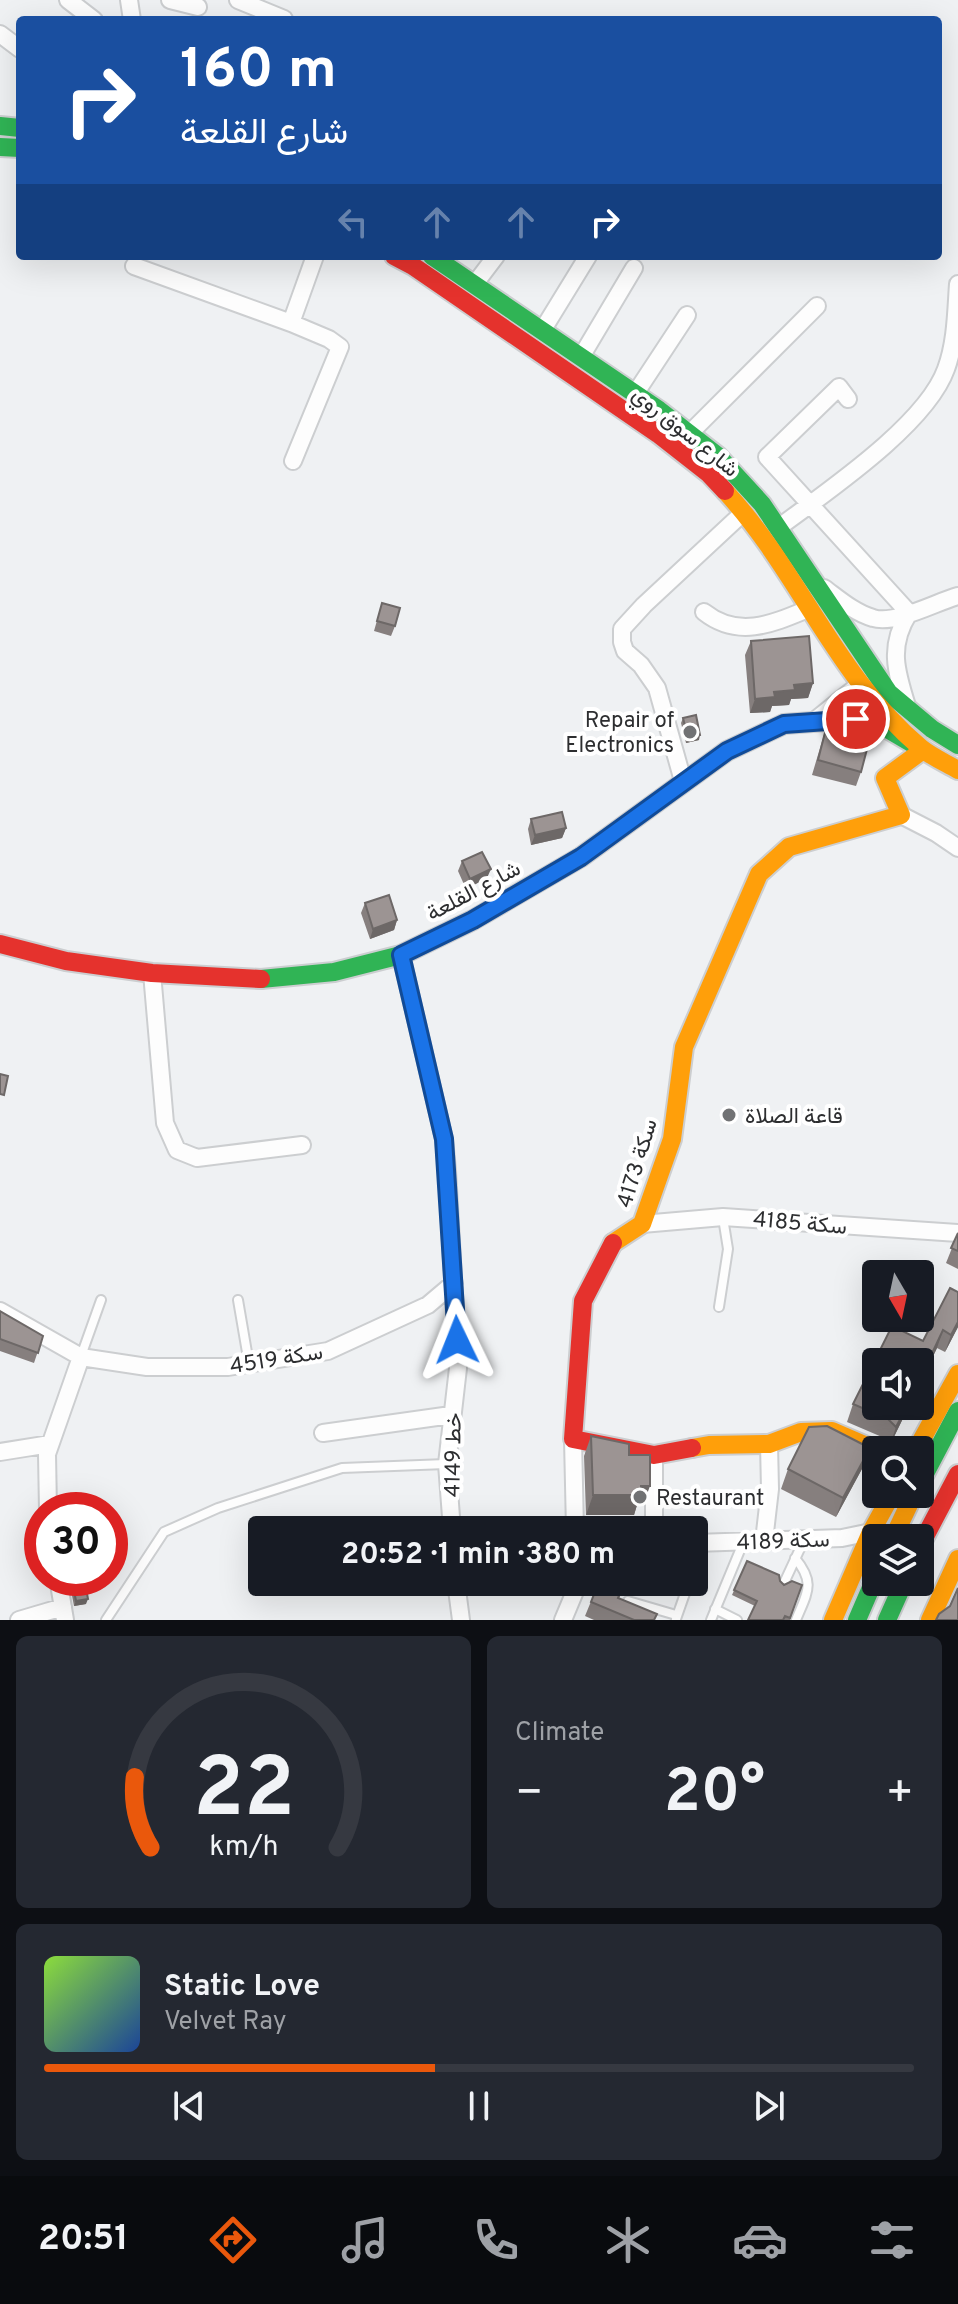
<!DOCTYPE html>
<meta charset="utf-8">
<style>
:root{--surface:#171b24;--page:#242831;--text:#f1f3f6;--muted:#9ea1a6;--line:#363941;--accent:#ea580c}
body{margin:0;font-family:Overpass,Vazirmatn,sans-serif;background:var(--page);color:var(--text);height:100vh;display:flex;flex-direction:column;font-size:30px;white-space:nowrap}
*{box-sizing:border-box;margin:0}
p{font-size:26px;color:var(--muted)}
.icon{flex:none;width:44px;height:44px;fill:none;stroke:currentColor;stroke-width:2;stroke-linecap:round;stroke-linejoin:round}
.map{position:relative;height:1620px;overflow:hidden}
.details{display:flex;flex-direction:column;gap:16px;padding:16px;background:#0d0f14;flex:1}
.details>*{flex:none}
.banner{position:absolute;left:16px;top:16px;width:926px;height:244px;border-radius:8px;box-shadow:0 8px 32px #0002;background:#1a4fa0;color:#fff;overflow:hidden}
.needle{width:52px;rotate:171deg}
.controls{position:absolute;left:862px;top:1260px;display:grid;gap:16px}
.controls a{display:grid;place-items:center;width:72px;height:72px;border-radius:8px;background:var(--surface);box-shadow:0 8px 32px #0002;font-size:40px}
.speed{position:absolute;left:24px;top:1492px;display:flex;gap:16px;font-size:40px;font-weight:700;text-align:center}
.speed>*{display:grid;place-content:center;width:104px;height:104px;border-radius:50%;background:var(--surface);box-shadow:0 8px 32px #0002;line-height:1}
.speed .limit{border:12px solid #d22;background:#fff;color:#111}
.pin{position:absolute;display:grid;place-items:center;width:68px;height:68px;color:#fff;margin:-34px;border:4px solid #fff;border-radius:50%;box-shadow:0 2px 8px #0007}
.me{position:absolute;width:88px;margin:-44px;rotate:358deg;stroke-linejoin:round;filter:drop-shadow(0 0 6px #0008)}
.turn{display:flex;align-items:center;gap:28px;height:168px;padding:0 32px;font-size:36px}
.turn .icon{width:104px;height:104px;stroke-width:2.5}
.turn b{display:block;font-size:56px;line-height:68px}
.lanes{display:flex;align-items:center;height:76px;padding:0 32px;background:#0003;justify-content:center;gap:40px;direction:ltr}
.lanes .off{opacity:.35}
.big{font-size:60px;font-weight:700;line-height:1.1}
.details .tile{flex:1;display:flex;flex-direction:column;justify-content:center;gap:12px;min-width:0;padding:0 28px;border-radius:12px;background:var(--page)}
.details .dial{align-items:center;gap:0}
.dial svg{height:208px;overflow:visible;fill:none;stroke:var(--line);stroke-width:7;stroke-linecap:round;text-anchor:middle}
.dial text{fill:var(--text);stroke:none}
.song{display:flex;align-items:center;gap:24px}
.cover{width:96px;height:96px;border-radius:12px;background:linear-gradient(135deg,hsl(90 70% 55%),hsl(220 70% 35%))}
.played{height:8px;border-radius:4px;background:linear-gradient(90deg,var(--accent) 45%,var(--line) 45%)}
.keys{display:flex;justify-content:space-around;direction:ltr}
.heat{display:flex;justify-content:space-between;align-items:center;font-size:44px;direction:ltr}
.details .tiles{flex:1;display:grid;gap:16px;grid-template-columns:1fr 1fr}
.tile:last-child{grid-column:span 2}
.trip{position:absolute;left:248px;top:1516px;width:460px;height:80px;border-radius:8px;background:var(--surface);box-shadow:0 8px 32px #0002;font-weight:700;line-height:80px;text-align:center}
.menu{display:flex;height:128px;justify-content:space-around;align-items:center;background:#090b0e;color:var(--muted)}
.menu .icon{width:56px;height:56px}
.menu .selected{color:var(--accent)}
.menu b{font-size:36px;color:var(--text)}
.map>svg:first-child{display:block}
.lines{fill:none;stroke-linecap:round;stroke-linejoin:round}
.lane-casing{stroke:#ccced0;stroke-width:12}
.street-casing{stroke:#ccced0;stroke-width:20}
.fast-casing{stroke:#ccced0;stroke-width:22}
.slow-casing{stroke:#ccced0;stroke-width:22}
.jam-casing{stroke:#ccced0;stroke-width:22}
.lane{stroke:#fdfdfd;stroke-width:8}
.street{stroke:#fdfdfd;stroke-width:16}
.fast{stroke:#30b455;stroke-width:18}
.slow{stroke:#ff9f0a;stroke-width:18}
.jam{stroke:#e5322d;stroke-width:18}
.wall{fill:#867f7e}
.shaded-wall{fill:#6d6867}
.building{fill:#9c9493;stroke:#6d6867;stroke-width:2}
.route-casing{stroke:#114b97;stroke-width:20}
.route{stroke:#1a73e8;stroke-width:14}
.poi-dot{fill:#717274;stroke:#fff;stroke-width:3}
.labels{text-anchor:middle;stroke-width:8;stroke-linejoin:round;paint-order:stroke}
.street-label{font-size:22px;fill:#2d2e30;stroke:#fff}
.poi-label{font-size:22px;fill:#2d2e30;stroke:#fff;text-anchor:start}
</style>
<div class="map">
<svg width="958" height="1620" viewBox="0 0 958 1620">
<rect width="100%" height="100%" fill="#eff1f3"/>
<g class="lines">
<g class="lane-casing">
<path id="lane" d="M 238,1300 L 249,1364
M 719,1307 L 728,1249 L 723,1218
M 81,1356 L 101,1300
M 795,1558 C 816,1583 807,1593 796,1620
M 694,1568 L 704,1543
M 784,1583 L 804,1540
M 628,1601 L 676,1615
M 715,1609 L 737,1620
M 676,1619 L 689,1582
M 106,1620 L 164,1532 L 218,1508 L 342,1468 L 446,1464
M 711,1620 L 743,1543"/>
</g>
<g class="street-casing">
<path id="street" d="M 68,0 L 94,20
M 129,0 L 132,20
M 170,0 L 198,7
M 238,0 L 284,19
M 0,34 L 20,49
M 134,266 L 291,323
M 474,285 L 496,256
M 542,331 L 588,256
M 581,357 L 634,268
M 635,394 L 687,315
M 848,399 L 839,387 L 767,457 L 909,613
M 689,434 L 817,306
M 293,461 L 340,347 L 329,339 L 291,323 L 315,256
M 778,528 C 826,492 926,425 946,369 C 956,342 956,312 958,284
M 824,588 C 839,599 855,613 873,618 C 895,625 936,602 958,596
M 704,612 C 738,639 772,624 808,609
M 907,706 C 896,671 888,646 909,613
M 813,722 L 860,684
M 683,781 L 657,688 L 641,665 L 625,651 L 622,642 L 622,629 L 644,605 L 744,512
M 901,815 L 936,833 L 958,848
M 401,955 L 444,1139 L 447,1170 L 458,1368 L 447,1464 L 452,1530
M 152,973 L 165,1123 L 177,1150 L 197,1158 L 302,1145
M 642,1224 L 723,1217 L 958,1233
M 0,1311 L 81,1357 L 147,1367 L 228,1367 L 328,1351 L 428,1305 L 454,1283
M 323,1433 L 451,1415
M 573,1439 L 575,1530
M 0,1452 L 50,1444
M 48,1510 L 47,1454 L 81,1357
M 654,1530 L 654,1455
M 764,1541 L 770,1489 L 769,1444
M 694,1543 L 842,1538 L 871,1532
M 58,1578 L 65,1620
M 456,1582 L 461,1620
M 19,1620 L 63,1607
M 563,1620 L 576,1589 L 576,1582"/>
</g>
<g class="fast-casing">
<path id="fast" d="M 0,126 L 20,128
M 0,147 L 20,148
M 432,256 L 659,410 L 718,456 L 762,504 L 889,693 L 932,729 L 958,745
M 261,979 L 334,972 L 401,955 L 473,920 L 581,857 L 727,751 L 784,724 L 856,719 L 884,727 L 918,747
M 920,1483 L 958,1411
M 857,1620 L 876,1576
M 887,1620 L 904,1582"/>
</g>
<g class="slow-casing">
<path id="slow" d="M 725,491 C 799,571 835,676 921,748 C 932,757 946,763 958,770
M 613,1243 L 642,1224 L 672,1139 L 684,1047 L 759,874 L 789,847 L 901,815 L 885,778 L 923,750 L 918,747
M 692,1448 L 709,1445 L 769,1444 L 801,1432 L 832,1431 L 876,1450
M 916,1450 L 958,1374
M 893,1538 L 914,1494
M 833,1620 L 871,1532 L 892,1494
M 930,1620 L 958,1559"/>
</g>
<g class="jam-casing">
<path id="jam" d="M 394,256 L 413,266 L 658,434 L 709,474 L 725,491
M 0,944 L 66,961 L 152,973 L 261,979
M 613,1243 L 583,1301 L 573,1439 L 654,1455 L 692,1448
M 920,1546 L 958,1474"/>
</g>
<use href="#lane" class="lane"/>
<use href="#street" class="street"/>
<use href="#fast" class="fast"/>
<use href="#slow" class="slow"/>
<use href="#jam" class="jam"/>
</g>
<path class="wall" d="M 382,603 L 395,626 L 391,636 L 374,631 Z
M 751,641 L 813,683 L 808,698 L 791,699 L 789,705 L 772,706 L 770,712 L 750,713 L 745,655 Z
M 683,718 L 699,740 L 686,743 L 681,723 Z
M 828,721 L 861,772 L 856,786 L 812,775 Z
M 531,819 L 566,828 L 562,838 L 531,845 L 528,829 Z
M 462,861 L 487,878 L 466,889 L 458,871 Z
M 365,903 L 397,920 L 394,930 L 370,939 L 361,913 Z
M 958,1233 L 958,1269 L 946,1263 Z
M 958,1292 L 958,1327 L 945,1352 L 937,1348 L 920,1383 L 920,1362 L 876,1406 L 909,1406 L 890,1445 L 882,1437 L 847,1422 L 853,1404 L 923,1341 Z
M 0,1311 L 43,1336 L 34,1363 L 0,1351 Z
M 591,1436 L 629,1455 L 643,1505 L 637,1505 L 634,1515 L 586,1515 L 584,1456 Z
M 863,1467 L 836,1517 L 781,1489 L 788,1469 Z
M 747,1561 L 784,1585 L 802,1585 L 790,1620 L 748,1620 L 755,1606 L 732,1595 Z
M 599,1582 L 674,1582 L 672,1586 L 623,1588 L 619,1598 L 655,1620 L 594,1620 L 585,1616 Z
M 73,1585 L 86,1604 L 74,1606 L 71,1590 Z"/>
<path class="shaded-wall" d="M 813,683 L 808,698 L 791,699 L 789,705 L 772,706 L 770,712 L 750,713 L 755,699 L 794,685 Z
M 700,735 L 699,740 L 686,743 L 688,738 Z
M 566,828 L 562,838 L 531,845 L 535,835 Z
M 491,869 L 487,878 L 466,889 L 470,879 Z
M 397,920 L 394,930 L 370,939 L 373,929 Z
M 958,1322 L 958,1327 L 945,1352 L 951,1335 Z
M 943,1330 L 937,1348 L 920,1383 L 920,1379 Z
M 907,1406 L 909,1406 L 890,1445 L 896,1427 Z
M 870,1448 L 863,1467 L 836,1517 L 843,1498 Z
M 641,1486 L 650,1486 L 643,1505 L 637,1505 L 634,1515 L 586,1515 L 593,1495 Z
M 625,1582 L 674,1582 L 672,1586 L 623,1588 L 612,1612 Z
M 88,1599 L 86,1604 L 74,1606 L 76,1601 Z"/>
<path class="building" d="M 382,603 L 400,608 L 395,626 L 377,621 Z
M 809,636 L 813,683 L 794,685 L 795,690 L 774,692 L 775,697 L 755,699 L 751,641 Z
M 696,715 L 700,735 L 688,738 L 683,718 Z
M 828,721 L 872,730 L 861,772 L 818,760 Z
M 562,812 L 566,828 L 535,835 L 531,819 Z
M 482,852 L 491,869 L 470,879 L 462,861 Z
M 389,895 L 397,920 L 373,929 L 365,903 Z
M 0,1074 L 8,1076 L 4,1095 L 0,1094 Z
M 958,1233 L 958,1251 L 951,1248 Z
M 950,1288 L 958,1292 L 958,1322 L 951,1335 L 943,1330 L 920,1379 L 920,1362 L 876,1362 L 876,1406 L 907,1406 L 896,1427 L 888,1419 L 853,1404 L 892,1326 L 923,1341 Z
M 0,1311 L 43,1336 L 38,1353 L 0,1339 Z
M 827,1426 L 870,1448 L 843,1498 L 788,1469 L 809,1427 Z
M 591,1436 L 629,1444 L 629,1455 L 650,1455 L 650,1486 L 641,1486 L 641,1495 L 593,1495 Z
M 87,1505 L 88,1510 L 64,1510 L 64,1507 Z
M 538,1524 L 538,1530 L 499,1530 L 499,1526 Z
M 747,1561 L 779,1575 L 780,1581 L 784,1585 L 792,1581 L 802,1585 L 790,1618 L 785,1616 L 783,1620 L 748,1620 L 757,1601 L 734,1590 Z
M 599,1582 L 625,1582 L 618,1598 L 657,1614 L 654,1620 L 634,1620 L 591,1602 Z
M 85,1583 L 88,1599 L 76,1601 L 73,1585 Z
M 958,1588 L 958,1620 L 936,1620 L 939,1614 L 950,1606 Z"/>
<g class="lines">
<g class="route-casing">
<path id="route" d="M 457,1340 L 444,1139 L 401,955 L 473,920 L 581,857 L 727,751 L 784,724 L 856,719"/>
</g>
<use href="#route" class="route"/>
</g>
<g class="poi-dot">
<circle cx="690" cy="732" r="8"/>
<circle cx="729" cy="1115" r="8"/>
<circle cx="640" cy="1497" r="8"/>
</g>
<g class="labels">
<g class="street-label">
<text transform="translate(686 431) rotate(39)" y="8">شارع سوق روي</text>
<text transform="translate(473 890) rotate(-28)" y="8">شارع القلعة</text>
<text transform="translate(636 1163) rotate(-73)" y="8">سكة 4173</text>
<text transform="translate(800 1222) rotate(5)" y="8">سكة 4185</text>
<text transform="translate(276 1358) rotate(-9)" y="8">سكة 4519</text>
<text transform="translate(452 1455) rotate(-89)" y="8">4149 خط</text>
<text transform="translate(783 1540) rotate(-2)" y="8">سكة 4189</text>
</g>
<g class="poi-label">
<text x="674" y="727" text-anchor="end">Repair of<tspan x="674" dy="25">Electronics</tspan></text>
<text x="745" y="1123">قاعة الصلاة</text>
<text x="656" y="1505">Restaurant</text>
</g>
</g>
</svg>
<div class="controls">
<a><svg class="needle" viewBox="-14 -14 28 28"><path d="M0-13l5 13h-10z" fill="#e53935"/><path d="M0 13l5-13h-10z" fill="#9ea1a6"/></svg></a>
<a><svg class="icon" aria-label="sound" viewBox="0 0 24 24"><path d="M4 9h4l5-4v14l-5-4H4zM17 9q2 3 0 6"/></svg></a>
<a><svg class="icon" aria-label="search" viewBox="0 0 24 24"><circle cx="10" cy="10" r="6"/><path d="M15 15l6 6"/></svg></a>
<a><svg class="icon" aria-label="layers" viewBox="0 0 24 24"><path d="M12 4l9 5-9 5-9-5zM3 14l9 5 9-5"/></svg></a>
</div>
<div class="speed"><div class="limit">30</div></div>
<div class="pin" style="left:856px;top:719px;background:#d93025"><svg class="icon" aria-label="arrive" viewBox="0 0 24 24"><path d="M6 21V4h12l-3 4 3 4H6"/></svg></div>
<svg class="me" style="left:457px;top:1340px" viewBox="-20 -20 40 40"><path d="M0-17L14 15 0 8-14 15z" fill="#1a73e8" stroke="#fff" stroke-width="4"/></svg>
<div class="trip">20:52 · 1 min · 380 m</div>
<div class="banner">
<div class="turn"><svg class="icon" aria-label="right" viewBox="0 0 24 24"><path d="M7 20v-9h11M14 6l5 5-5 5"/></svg><div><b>160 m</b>شارع القلعة</div></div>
<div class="lanes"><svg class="icon off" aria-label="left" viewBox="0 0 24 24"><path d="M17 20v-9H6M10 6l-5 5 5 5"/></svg><svg class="icon off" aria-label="ahead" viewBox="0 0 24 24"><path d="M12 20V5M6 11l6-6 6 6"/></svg><svg class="icon off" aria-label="ahead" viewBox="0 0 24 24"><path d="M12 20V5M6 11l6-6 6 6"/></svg><svg class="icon" aria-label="right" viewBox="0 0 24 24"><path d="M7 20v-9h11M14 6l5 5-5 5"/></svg></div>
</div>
</div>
<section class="details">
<div class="tiles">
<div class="tile dial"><svg viewBox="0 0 100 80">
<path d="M14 69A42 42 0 1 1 86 69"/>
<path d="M14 69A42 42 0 0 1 8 42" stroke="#ea580c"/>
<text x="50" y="56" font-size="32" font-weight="700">22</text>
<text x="50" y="72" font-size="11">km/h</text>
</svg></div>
<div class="tile"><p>Climate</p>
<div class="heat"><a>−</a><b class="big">20°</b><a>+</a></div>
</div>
<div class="tile">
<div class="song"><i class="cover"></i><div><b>Static Love</b><p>Velvet Ray</p></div></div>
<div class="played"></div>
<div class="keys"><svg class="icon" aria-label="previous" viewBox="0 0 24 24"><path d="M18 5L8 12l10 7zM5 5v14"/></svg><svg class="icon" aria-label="pause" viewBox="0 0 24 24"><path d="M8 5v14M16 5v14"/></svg><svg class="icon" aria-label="next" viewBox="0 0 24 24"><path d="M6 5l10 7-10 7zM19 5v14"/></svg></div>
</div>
</div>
</section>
<nav class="menu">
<b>20:51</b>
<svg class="icon selected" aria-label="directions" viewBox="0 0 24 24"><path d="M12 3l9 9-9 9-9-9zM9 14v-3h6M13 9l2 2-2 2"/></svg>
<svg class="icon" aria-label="music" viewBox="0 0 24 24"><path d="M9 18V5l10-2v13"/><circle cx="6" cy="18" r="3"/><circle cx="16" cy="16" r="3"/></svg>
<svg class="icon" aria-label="phone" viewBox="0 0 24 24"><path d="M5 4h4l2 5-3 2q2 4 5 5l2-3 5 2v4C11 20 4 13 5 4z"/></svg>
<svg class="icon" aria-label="climate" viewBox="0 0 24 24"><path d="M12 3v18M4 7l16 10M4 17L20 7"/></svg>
<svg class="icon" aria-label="car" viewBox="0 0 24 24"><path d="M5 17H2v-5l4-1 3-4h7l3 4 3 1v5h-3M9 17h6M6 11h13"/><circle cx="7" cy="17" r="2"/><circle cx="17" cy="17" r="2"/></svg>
<svg class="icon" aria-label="filters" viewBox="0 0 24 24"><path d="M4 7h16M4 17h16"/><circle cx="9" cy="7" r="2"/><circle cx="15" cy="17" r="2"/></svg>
</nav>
